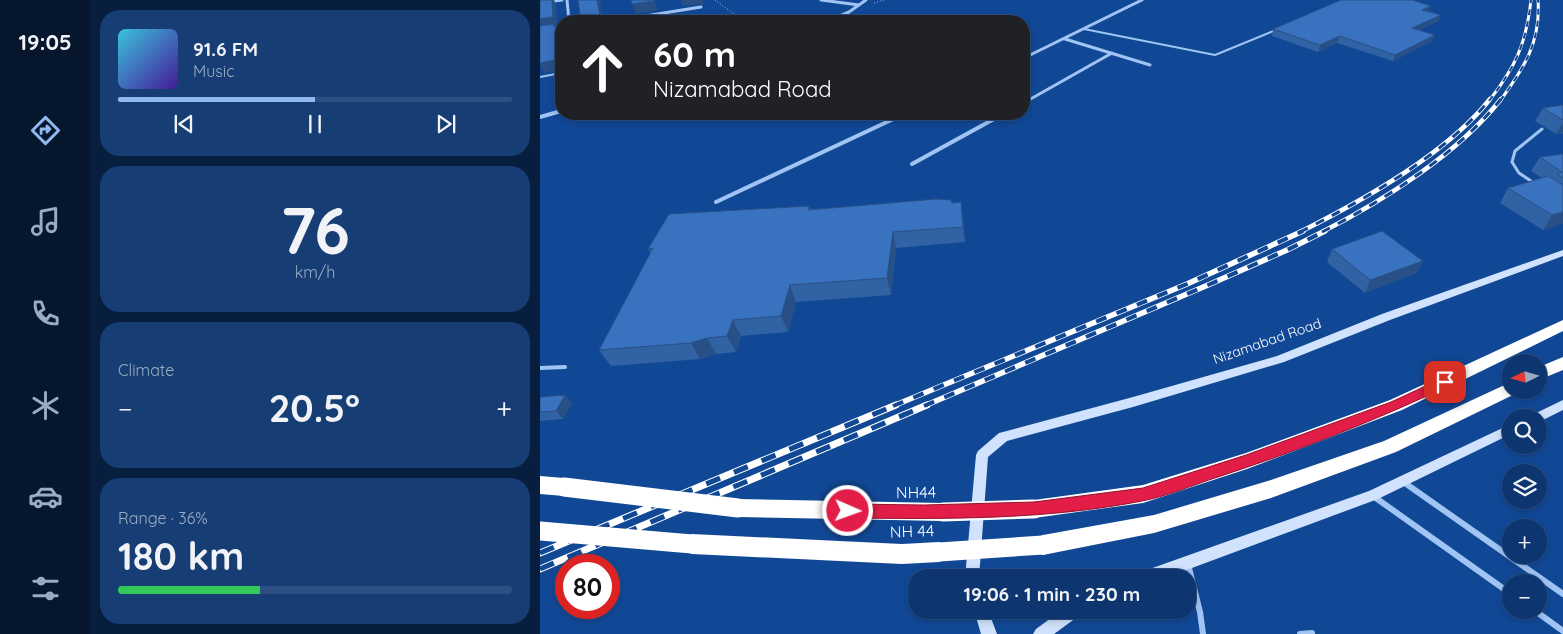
<!DOCTYPE html>
<meta charset="utf-8">
<style>
:root{--surface:#0d3670;--page:#163e75;--text:#f1f3f6;--muted:#9aabc3;--line:#2d5083;--accent:#90b9f0}
body{margin:0;font-family:Quicksand,sans-serif;background:var(--page);color:var(--text);height:100vh;display:flex;flex-direction:column;font-size:19px;white-space:nowrap}
*{box-sizing:border-box;margin:0}
p{font-size:16px;color:var(--muted)}
.icon{flex:none;width:28px;height:28px;fill:none;stroke:currentColor;stroke-width:2;stroke-linecap:round;stroke-linejoin:round}
.map{position:relative;flex:1;overflow:hidden}
.details{display:flex;flex-direction:column;gap:10px;padding:10px;background:#071e3e;width:450px}
.details>*{flex:none}
.guide{position:absolute;left:15px;top:15px;width:475px;height:105px;border-radius:20px;box-shadow:0 2px 8px #0003,0 0 0 1px var(--line);background:#202124;color:#fff;overflow:hidden}
.needle{width:32px;rotate:265deg}
.controls{position:absolute;left:962px;top:354px;display:grid;gap:10px}
.controls a{display:grid;place-items:center;width:45px;height:45px;border-radius:50%;background:var(--surface);box-shadow:0 2px 8px #0003,0 0 0 1px var(--line);font-size:25px}
.speed{position:absolute;left:15px;top:554px;display:flex;gap:10px;font-size:25px;font-weight:700;text-align:center}
.speed>*{display:grid;place-content:center;width:65px;height:65px;border-radius:50%;background:var(--surface);box-shadow:0 2px 8px #0003,0 0 0 1px var(--line);line-height:1}
.speed .limit{border:8px solid #d22;background:#fff;color:#111}
.pin{position:absolute;display:grid;place-items:center;width:42px;height:42px;color:#fff;margin:-21px;border-radius:10px;box-shadow:0 2px 8px #0006}
.me{position:absolute;width:55px;margin:-28px;rotate:92deg;stroke-linejoin:round;filter:drop-shadow(0 0 4px #0008)}
.turn{display:flex;align-items:center;gap:18px;height:105px;padding:0 15px;font-size:22px}
.turn .icon{width:65px;height:65px;stroke-width:2.5}
.turn b{display:block;font-size:35px;line-height:42px}
.big{font-size:38px;font-weight:700;line-height:1.1}
.details .card{flex:1;display:flex;flex-direction:column;justify-content:center;gap:8px;min-width:0;padding:0 18px;border-radius:20px;background:var(--page)}
.details .dial{align-items:center;gap:0}
.dial b{font-size:65px;line-height:1}
.song{display:flex;align-items:center;gap:15px}
.cover{width:60px;height:60px;border-radius:8px;background:linear-gradient(135deg,hsl(190 70% 55%),hsl(260 70% 35%))}
.played{height:5px;border-radius:2px;background:linear-gradient(90deg,var(--accent) 50%,var(--line) 50%)}
.keys{display:flex;justify-content:space-around;direction:ltr}
.heat{display:flex;justify-content:space-between;align-items:center;font-size:28px;direction:ltr}
.charge{height:8px;border-radius:4px;background:linear-gradient(90deg,#34c759 36%,var(--line) 0)}
.trip{position:absolute;left:368px;top:569px;width:288px;height:50px;border-radius:20px;background:var(--surface);box-shadow:0 2px 8px #0003,0 0 0 1px var(--line);font-weight:700;line-height:50px;text-align:center}
main{display:flex;flex:1;min-height:0}
.tabs{display:flex;flex-direction:column;width:90px;justify-content:space-around;align-items:center;background:#05162d;color:var(--muted)}
.tabs .icon{width:35px;height:35px}
.tabs .active{color:var(--accent)}
.tabs b{font-size:22px;color:var(--text)}
.map>svg:first-child{display:block}
.lines{fill:none;stroke-linecap:round;stroke-linejoin:round}
.path{stroke:#a0c4f4;stroke-width:1;stroke-dasharray:1 2;stroke-linecap:butt}
.lane-far2{stroke:#a0c4f4;stroke-width:2}
.lane-far1{stroke:#a0c4f4;stroke-width:3}
.lane{stroke:#a0c4f4;stroke-width:4}
.street-far2{stroke:#a0c4f4;stroke-width:3}
.street-far1{stroke:#a0c4f4;stroke-width:4}
.street{stroke:#a0c4f4;stroke-width:6}
.secondary{fill:#d0e2fd;fill-rule:evenodd}
.highway{fill:#fff;fill-rule:evenodd}
.rail-far3-casing{stroke:#fff;stroke-width:3}
.rail-far2-casing{stroke:#fff;stroke-width:4.5}
.rail-far1-casing{stroke:#fff;stroke-width:5.5}
.rail-casing{stroke:#fff;stroke-width:7}
.rail-far3{stroke:#114896;stroke-width:2;stroke-dasharray:6;stroke-linecap:butt}
.rail-far2{stroke:#114896;stroke-width:3;stroke-dasharray:9;stroke-linecap:butt}
.rail-far1{stroke:#114896;stroke-width:4;stroke-dasharray:11;stroke-linecap:butt}
.rail{stroke:#114896;stroke-width:5;stroke-dasharray:15;stroke-linecap:butt}
.highway-bridge{stroke:#fff;stroke-width:19}
.wall{fill:#3162a4}
.shaded-wall{fill:#285086}
.building{fill:#3972bf;stroke:#285086}
.route{fill:#e11d48;stroke:#92132f}
.labels{text-anchor:middle;stroke-width:5;stroke-linejoin:round;paint-order:stroke}
.street-label{font-size:14px;fill:#fff;stroke:#114896}
.near-street-label{font-size:16px;fill:#fff;stroke:#114896}
</style>
<main>
<nav class="tabs">
<b>19:05</b>
<svg class="icon active" aria-label="directions" viewBox="0 0 24 24"><path d="M12 3l9 9-9 9-9-9zM9 14v-3h6M13 9l2 2-2 2"/></svg>
<svg class="icon" aria-label="music" viewBox="0 0 24 24"><path d="M9 18V5l10-2v13"/><circle cx="6" cy="18" r="3"/><circle cx="16" cy="16" r="3"/></svg>
<svg class="icon" aria-label="phone" viewBox="0 0 24 24"><path d="M5 4h4l2 5-3 2q2 4 5 5l2-3 5 2v4C11 20 4 13 5 4z"/></svg>
<svg class="icon" aria-label="climate" viewBox="0 0 24 24"><path d="M12 3v18M4 7l16 10M4 17L20 7"/></svg>
<svg class="icon" aria-label="car" viewBox="0 0 24 24"><path d="M5 17H2v-5l4-1 3-4h7l3 4 3 1v5h-3M9 17h6M6 11h13"/><circle cx="7" cy="17" r="2"/><circle cx="17" cy="17" r="2"/></svg>
<svg class="icon" aria-label="filters" viewBox="0 0 24 24"><path d="M4 7h16M4 17h16"/><circle cx="9" cy="7" r="2"/><circle cx="15" cy="17" r="2"/></svg>
</nav>
<section class="details">
<div class="card">
<div class="song"><i class="cover"></i><div><b>91.6 FM</b><p>Music</p></div></div>
<div class="played"></div>
<div class="keys"><svg class="icon" aria-label="previous" viewBox="0 0 24 24"><path d="M18 5L8 12l10 7zM5 5v14"/></svg><svg class="icon" aria-label="pause" viewBox="0 0 24 24"><path d="M8 5v14M16 5v14"/></svg><svg class="icon" aria-label="next" viewBox="0 0 24 24"><path d="M6 5l10 7-10 7zM19 5v14"/></svg></div>
</div>
<div class="card dial"><b>76</b><p>km/h</p></div>
<div class="card"><p>Climate</p>
<div class="heat"><a>−</a><b class="big">20.5°</b><a>+</a></div>
</div>
<div class="card"><p>Range · 36%</p><b class="big">180 km</b><div class="charge"></div></div>
</section>
<div class="map">
<svg width="1023" height="634" viewBox="0 0 1023 634">
<rect width="100%" height="100%" fill="#114896"/>
<g class="lines">
<path class="path" d="M 175,0 L 204,21
M 334,3 L 344,0"/>
<path class="lane-far2" d="M 544,29 L 675,55 L 736,30
M 0,77 L 21,73"/>
<path class="lane-far1" d="M 994,183 L 979,173 L 972,162 L 975,151 L 1002,129"/>
<path class="lane" d="M 0,368 L 25,367"/>
<path class="street-far2" d="M 27,0 L 29,21
M 281,0 L 319,5
M 0,3 L 22,0
M 74,21 L 161,7
M 288,21 L 309,12 L 326,0
M 0,33 L 21,30
M 525,39 L 610,65
M 484,58 L 602,0
M 487,101 L 572,53"/>
<path class="street-far1" d="M 484,102 L 489,99
M 0,117 L 21,111
M 372,164 L 463,114
M 176,202 L 364,114"/>
<path class="street" d="M 862,481 L 1023,594
M 833,496 L 971,594
M 648,564 L 660,612 L 663,634
M 994,610 L 1023,631
M 760,634 L 772,633"/>
<path class="secondary" d="M 1023,250 L 1023,256 L 850,320 L 744,362 L 593,407 L 467,441 L 448,457 L 439,578 L 425,578 L 436,455 L 438,451 L 459,433 L 463,432 L 593,397 L 737,356 L 842,314 Z
M 1023,400 L 1023,410 L 999,422 L 999,418 L 990,418 L 992,415 Z
M 971,424 L 971,434 L 838,499 L 625,578 L 597,578 L 599,573 L 604,571 L 829,491 Z
M 434,610 L 448,610 L 457,634 L 441,634 Z
M 522,610 L 542,610 L 540,615 L 514,634 L 493,634 L 496,629 Z"/>
<path class="highway" d="M 1023,320 L 1023,331 L 862,410 L 707,469 L 603,503 L 494,518 L 487,515 L 484,509 L 487,503 L 494,500 L 603,485 L 706,453 L 850,400 Z
M 1023,357 L 1023,370 L 999,380 L 999,367 Z
M 971,382 L 971,390 L 978,390 L 977,393 L 856,452 L 731,498 L 614,533 L 503,555 L 496,552 L 493,545 L 496,538 L 503,535 L 614,515 L 731,480 L 844,441 Z
M 0,476 L 24,478 L 31,481 L 34,487 L 31,493 L 24,496 L 0,494 Z
M 198,499 L 403,503 L 410,506 L 413,512 L 410,518 L 403,521 L 198,517 L 191,514 L 188,508 L 191,502 Z
M 152,534 L 362,544 L 399,542 L 406,545 L 409,552 L 406,559 L 399,562 L 362,564 L 152,554 L 145,551 L 142,544 L 145,537 Z"/>
<g class="rail-far3-casing">
<path id="rail-far3" d="M 949,101 C 976,66 986,44 991,0
M 960,101 C 984,68 1001,42 998,0"/>
</g>
<g class="rail-far2-casing">
<path id="rail-far2" d="M 760,232 C 822,201 907,154 950,99
M 782,232 C 843,201 919,153 961,99"/>
</g>
<g class="rail-far1-casing">
<path id="rail-far1" d="M 353,406 L 647,284 L 763,231
M 384,406 L 668,285 L 747,250 L 785,231"/>
</g>
<g class="rail-casing">
<path id="rail" d="M 0,553 L 356,405
M 0,569 L 387,405"/>
</g>
<use href="#rail-far3" class="rail-far3"/>
<use href="#rail-far2" class="rail-far2"/>
<use href="#rail-far1" class="rail-far1"/>
<use href="#rail" class="rail"/>
<path class="highway-bridge" d="M 24,487 L 198,508
M 403,512 L 494,509
M 0,531 L 152,544
M 399,552 L 503,545"/>
</g>
<path class="wall" d="M 889,11 L 901,15 L 898,21 L 879,30 L 892,41 L 853,61 L 797,43 L 778,52 L 732,36 L 733,29 Z
M 1023,105 L 1023,134 L 1022,133 L 1016,134 L 995,121 L 1003,108 Z
M 1023,154 L 1023,223 L 1003,230 L 960,203 L 968,188 L 1002,178 L 991,171 L 1000,157 Z
M 412,203 L 423,218 L 425,242 L 356,248 L 351,295 L 256,302 L 248,332 L 201,336 L 196,352 L 176,354 L 160,359 L 71,366 L 59,350 L 111,253 L 108,249 L 269,206 L 270,209 Z
M 792,249 L 883,261 L 876,273 L 825,293 L 787,262 Z
M 0,397 L 32,403 L 23,419 L 0,421 Z"/>
<path class="shaded-wall" d="M 12,0 L 14,0 L 16,4 L 18,27 L 17,27 L 21,34 L 21,58 L 0,30 L 0,19 Z
M 57,0 L 60,0 L 63,21 L 61,21 Z
M 114,0 L 118,10 L 96,14 L 92,4 Z
M 141,0 L 162,0 L 163,4 L 143,6 Z
M 891,6 L 888,12 L 882,10 Z
M 901,15 L 898,21 L 870,34 L 872,28 Z
M 895,35 L 892,41 L 853,61 L 855,55 Z
M 800,36 L 797,43 L 778,52 L 780,45 Z
M 21,59 L 21,70 L 4,73 L 0,66 L 0,63 Z
M 1023,123 L 1023,132 L 1022,133 L 1016,134 Z
M 421,202 L 423,218 L 425,242 L 423,227 Z
M 1023,212 L 1023,223 L 1003,230 L 1012,215 Z
M 353,232 L 356,248 L 351,295 L 347,278 Z
M 883,261 L 876,273 L 825,293 L 830,280 Z
M 250,285 L 256,302 L 248,332 L 241,316 Z
M 193,320 L 201,336 L 196,352 L 187,336 Z
M 167,338 L 176,354 L 160,359 L 151,343 Z
M 25,395 L 32,403 L 23,419 L 16,411 Z"/>
<path class="building" d="M 0,0 L 12,0 L 13,17 L 0,19 Z
M 38,0 L 57,0 L 61,21 L 41,21 Z
M 91,0 L 114,0 L 114,1 L 92,4 Z
M 801,0 L 872,0 L 891,6 L 882,10 L 901,15 L 872,28 L 895,35 L 855,55 L 800,36 L 780,45 L 733,29 Z
M 14,24 L 14,27 L 17,26 L 21,59 L 0,63 L 0,26 Z
M 1023,105 L 1023,120 L 1003,108 Z
M 1023,154 L 1023,178 L 1017,174 L 1022,172 L 1000,157 Z
M 1008,176 L 1023,185 L 1023,212 L 1012,215 L 968,188 Z
M 396,199 L 411,200 L 412,203 L 421,202 L 423,227 L 353,232 L 347,278 L 250,285 L 241,316 L 193,320 L 187,336 L 167,338 L 151,343 L 59,350 L 113,248 L 108,249 L 129,214 L 269,206 L 268,210 Z
M 842,231 L 883,261 L 830,280 L 792,249 Z
M 25,395 L 16,411 L 0,412 L 0,397 Z"/>
<path class="route" d="M 905,377 L 910,378 L 912,382 L 910,385 C 835,421 757,451 678,477 C 653,485 628,496 602,501 C 505,520 406,519 308,518 L 303,516 L 301,511 L 303,506 L 308,504 L 384,505 L 494,502 L 603,488 L 706,455 L 851,402 Z"/>
<g class="labels">
<g class="street-label">
<text transform="translate(727 341) rotate(-19)" y="5">Nizamabad Road</text>
</g>
<g class="near-street-label">
<text transform="translate(376 492) rotate(-1)" y="6">NH44</text>
<text transform="translate(372 531) rotate(-2)" y="6">NH 44</text>
</g>
</g>
</svg>
<div class="controls">
<a><svg class="needle" viewBox="-14 -14 28 28"><path d="M0-13l5 13h-10z" fill="#e53935"/><path d="M0 13l5-13h-10z" fill="#9aabc3"/></svg></a>
<a><svg class="icon" aria-label="search" viewBox="0 0 24 24"><circle cx="10" cy="10" r="6"/><path d="M15 15l6 6"/></svg></a>
<a><svg class="icon" aria-label="layers" viewBox="0 0 24 24"><path d="M12 4l9 5-9 5-9-5zM3 14l9 5 9-5"/></svg></a>
<a>+</a>
<a>−</a>
</div>
<div class="speed"><div class="limit">80</div></div>
<div class="pin" style="left:905px;top:382px;background:#d93025"><svg class="icon" aria-label="arrive" viewBox="0 0 24 24"><path d="M6 21V4h12l-3 4 3 4H6"/></svg></div>
<svg class="me" style="left:308px;top:511px" viewBox="-20 -20 40 40"><circle r="17" fill="#e11d48" stroke="#fff" stroke-width="3"/><path d="M0-11L8 9 0 5-8 9z" fill="#fff"/></svg>
<div class="trip">19:06 · 1 min · 230 m</div>
<div class="guide">
<div class="turn"><svg class="icon" aria-label="ahead" viewBox="0 0 24 24"><path d="M12 20V5M6 11l6-6 6 6"/></svg><div><b>60 m</b>Nizamabad Road</div></div>
</div>
</div>
</main>
